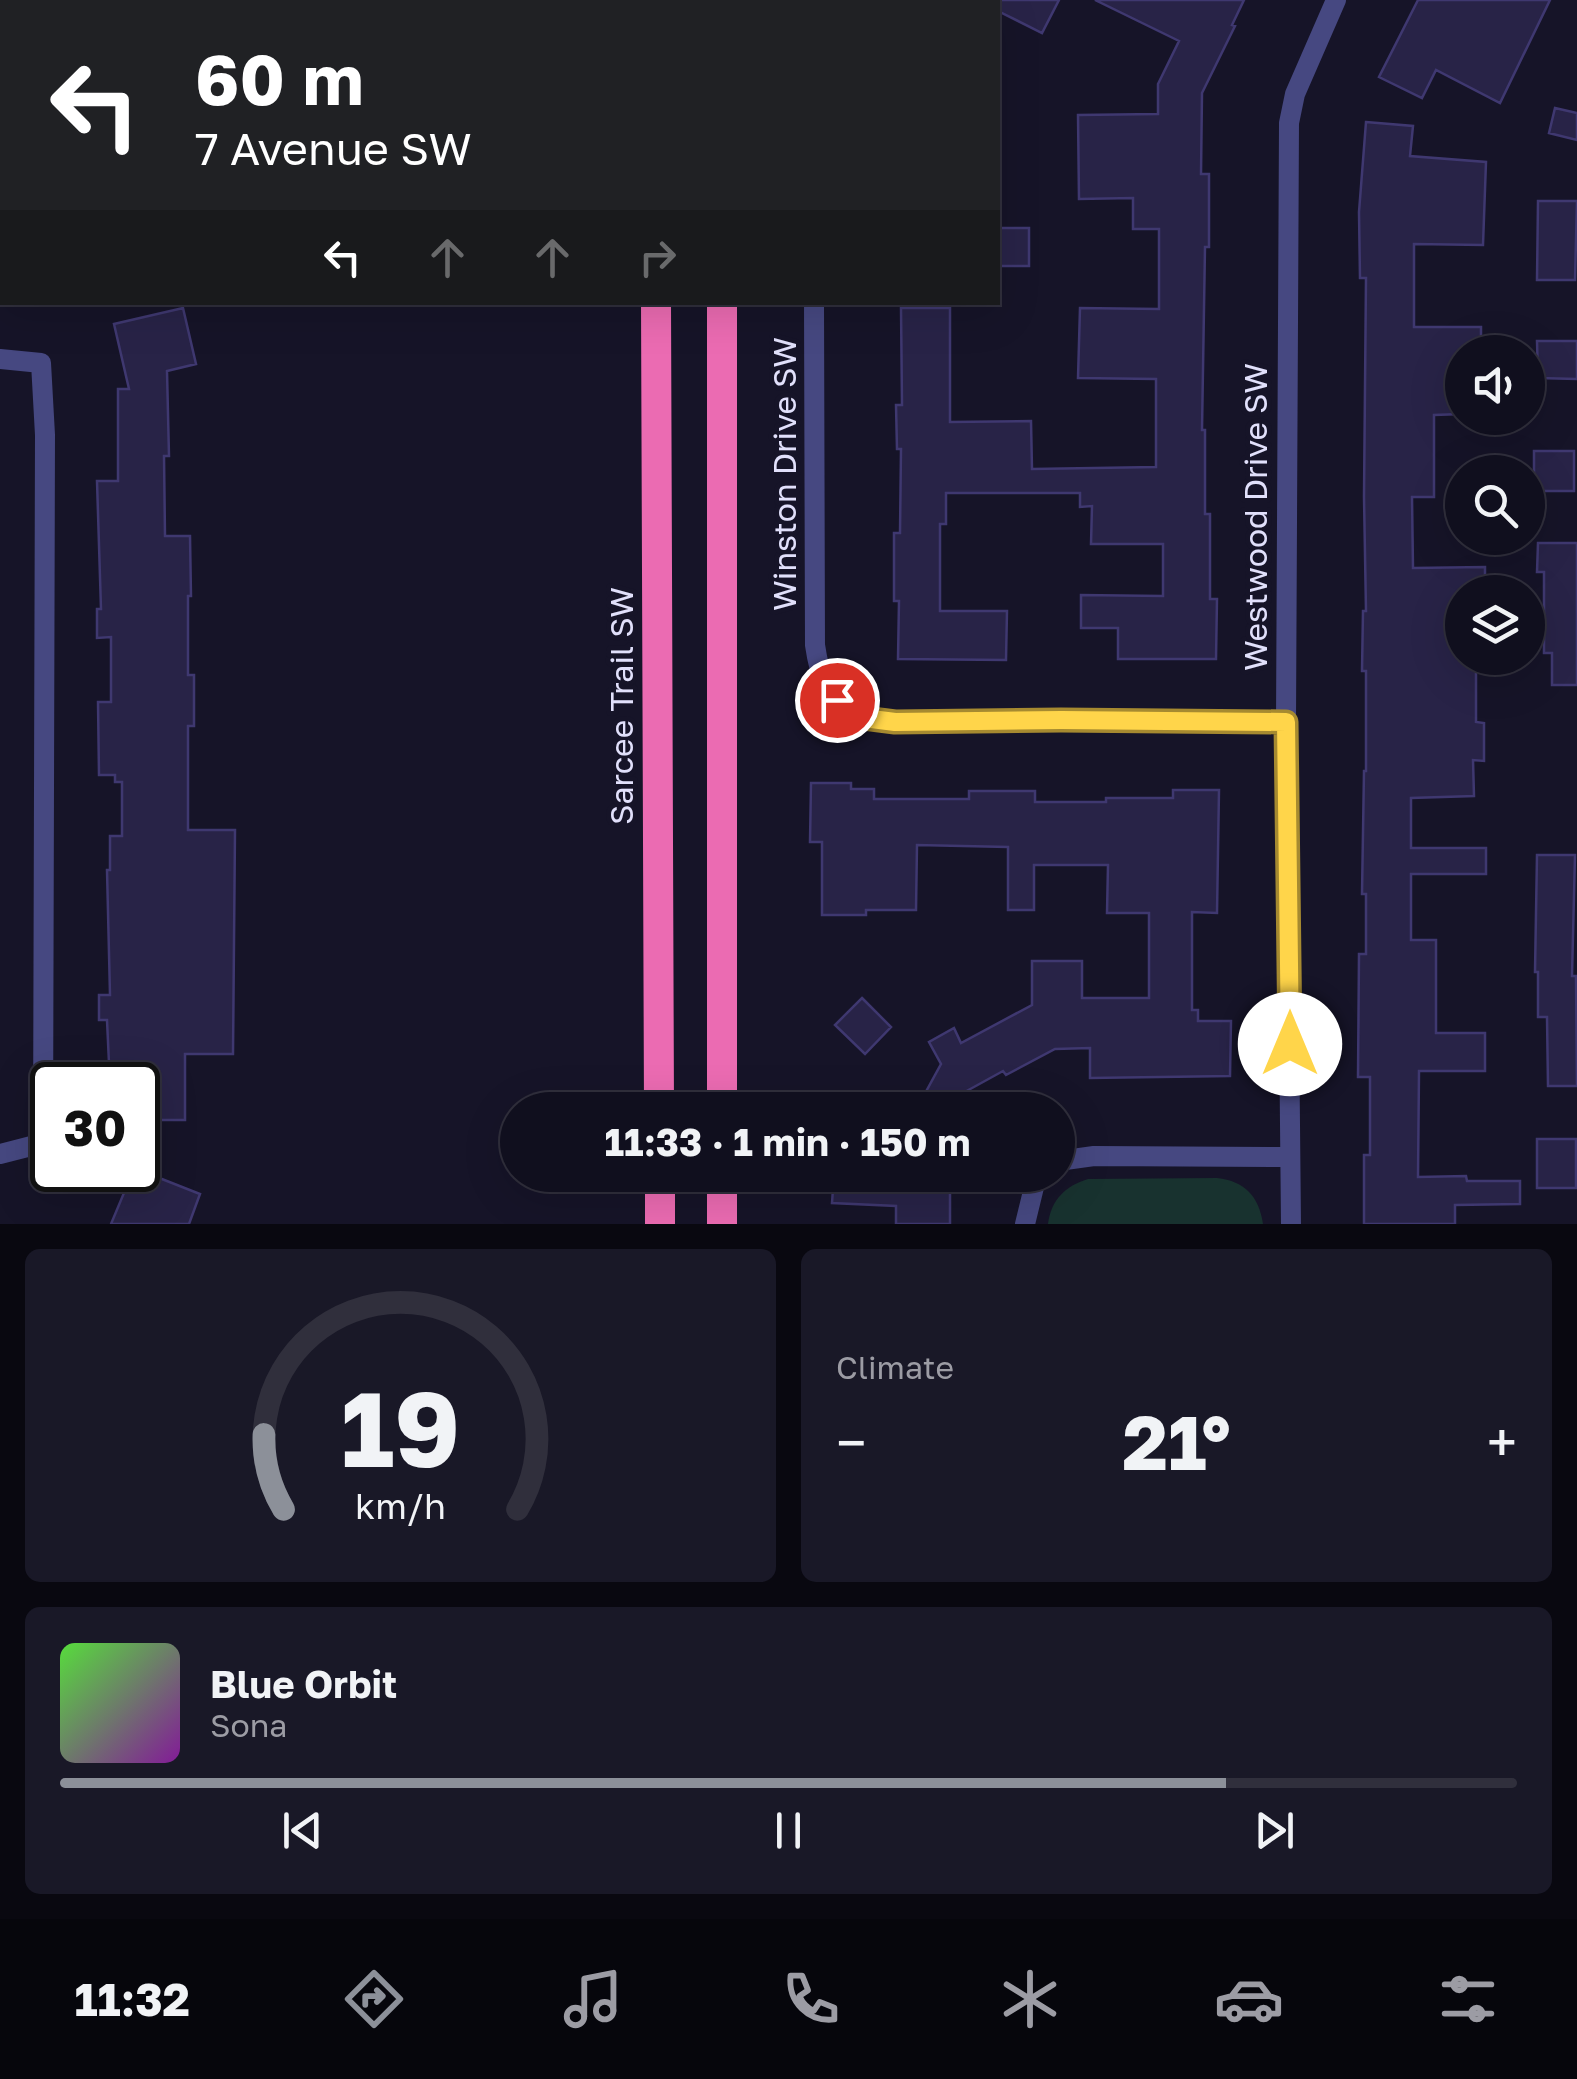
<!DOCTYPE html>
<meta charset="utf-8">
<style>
:root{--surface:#100f1e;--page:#191827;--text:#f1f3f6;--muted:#9c9ca4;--line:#302f3c;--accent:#8c9099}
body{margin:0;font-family:"Golos Text",sans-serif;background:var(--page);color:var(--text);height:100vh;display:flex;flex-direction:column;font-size:38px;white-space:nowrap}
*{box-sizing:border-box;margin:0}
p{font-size:32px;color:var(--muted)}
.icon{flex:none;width:55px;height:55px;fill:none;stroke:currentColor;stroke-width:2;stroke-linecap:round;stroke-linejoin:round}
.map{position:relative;height:1224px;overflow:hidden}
.sheet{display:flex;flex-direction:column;gap:25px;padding:25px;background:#090810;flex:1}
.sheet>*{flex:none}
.banner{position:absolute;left:0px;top:0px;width:1000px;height:305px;box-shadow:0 10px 40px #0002,0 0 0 2px var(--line);background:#202124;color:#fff;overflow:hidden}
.buttons{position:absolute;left:1445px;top:335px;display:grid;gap:20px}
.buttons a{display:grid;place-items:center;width:100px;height:100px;border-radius:50%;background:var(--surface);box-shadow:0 10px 40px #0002,0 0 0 2px var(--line);font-size:50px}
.speed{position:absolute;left:30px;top:1062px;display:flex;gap:20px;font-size:50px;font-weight:700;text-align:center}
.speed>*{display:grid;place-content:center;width:130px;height:130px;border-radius:50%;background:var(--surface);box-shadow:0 10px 40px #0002,0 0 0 2px var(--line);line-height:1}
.speed .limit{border:5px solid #111;border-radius:15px;background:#fff;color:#111}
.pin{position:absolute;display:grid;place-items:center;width:85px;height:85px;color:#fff;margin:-42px;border:5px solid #fff;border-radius:50%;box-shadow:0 2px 10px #0007}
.me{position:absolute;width:110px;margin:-55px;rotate:0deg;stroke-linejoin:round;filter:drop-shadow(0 0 8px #0008)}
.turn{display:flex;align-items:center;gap:35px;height:210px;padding:0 30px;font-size:45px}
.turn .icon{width:130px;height:130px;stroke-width:2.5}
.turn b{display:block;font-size:70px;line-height:85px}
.lanes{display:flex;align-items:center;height:95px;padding:0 30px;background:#0003;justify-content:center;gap:50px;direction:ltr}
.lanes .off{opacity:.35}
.big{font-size:75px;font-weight:700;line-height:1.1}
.sheet .card{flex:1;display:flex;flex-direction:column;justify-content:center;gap:15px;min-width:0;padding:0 35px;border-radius:15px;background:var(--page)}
.sheet .dial{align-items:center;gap:0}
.dial svg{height:260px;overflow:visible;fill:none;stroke:var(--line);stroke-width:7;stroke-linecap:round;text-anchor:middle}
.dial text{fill:var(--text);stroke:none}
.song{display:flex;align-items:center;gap:30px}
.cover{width:120px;height:120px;border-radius:15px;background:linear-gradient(135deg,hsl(110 70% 55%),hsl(290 70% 35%))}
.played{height:10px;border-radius:5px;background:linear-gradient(90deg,var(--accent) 80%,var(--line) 80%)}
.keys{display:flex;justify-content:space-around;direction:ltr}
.heat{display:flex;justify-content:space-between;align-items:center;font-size:55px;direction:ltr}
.sheet .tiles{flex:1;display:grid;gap:25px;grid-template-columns:1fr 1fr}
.card:last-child{grid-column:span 2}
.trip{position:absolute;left:500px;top:1092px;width:575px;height:100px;border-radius:50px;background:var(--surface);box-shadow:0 10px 40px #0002,0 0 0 2px var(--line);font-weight:700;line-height:100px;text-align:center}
.dock{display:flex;height:160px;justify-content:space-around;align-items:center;background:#06060c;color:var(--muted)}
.dock .icon{width:70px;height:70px}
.dock .selected{color:var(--accent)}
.dock b{font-size:45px;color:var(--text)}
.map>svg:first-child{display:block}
.green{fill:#18322f}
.building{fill:#282347;stroke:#3f3870;stroke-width:2.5}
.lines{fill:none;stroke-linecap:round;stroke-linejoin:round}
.street{stroke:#464881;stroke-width:20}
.highway{stroke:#eb6bb2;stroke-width:30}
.route-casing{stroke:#a68a30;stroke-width:25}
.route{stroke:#ffd54a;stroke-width:18}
.labels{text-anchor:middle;stroke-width:10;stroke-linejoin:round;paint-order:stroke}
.street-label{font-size:32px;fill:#e1e0fb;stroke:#161428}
</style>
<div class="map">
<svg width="1577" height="1224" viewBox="0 0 1577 1224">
<rect width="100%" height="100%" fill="#161428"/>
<path class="green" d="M 1217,1178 C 1245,1181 1259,1197 1263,1224 L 1048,1224 C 1051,1200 1065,1186 1088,1179 Z"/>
<path class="building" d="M 977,0 L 1059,0 L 1042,33 L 998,11 L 998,2 L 982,2 Z
M 1095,0 L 1244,0 L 1232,25 L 1235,26 L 1202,93 L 1201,174 L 1209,174 L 1209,247 L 1205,247 L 1202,430 L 1205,430 L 1205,514 L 1210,514 L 1210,599 L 1217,599 L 1216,659 L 1118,659 L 1118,628 L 1081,628 L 1081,595 L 1163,596 L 1163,544 L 1091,544 L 1092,506 L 1080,507 L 1080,493 L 946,493 L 946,524 L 940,524 L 940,611 L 1007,611 L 1006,660 L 898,659 L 899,601 L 894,601 L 894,533 L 900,533 L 901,449 L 897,449 L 896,405 L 902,405 L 901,308 L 950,308 L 950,422 L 1031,421 L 1032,469 L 1156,467 L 1156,379 L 1078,378 L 1080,308 L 1159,309 L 1159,229 L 1133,229 L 1133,198 L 1079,199 L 1078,115 L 1158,114 L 1158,84 L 1179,41 Z
M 1418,0 L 1550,0 L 1500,103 L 1436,70 L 1422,98 L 1379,77 Z
M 1555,108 L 1577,113 L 1577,140 L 1549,133 Z
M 1366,122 L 1413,126 L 1410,156 L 1486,162 L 1483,245 L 1414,244 L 1414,327 L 1481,327 L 1481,352 L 1462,352 L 1462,414 L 1434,415 L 1434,497 L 1412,497 L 1413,568 L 1485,567 L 1485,592 L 1462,592 L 1462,658 L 1476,658 L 1476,722 L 1484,723 L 1484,761 L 1473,760 L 1474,796 L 1411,798 L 1411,848 L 1486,848 L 1486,874 L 1411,874 L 1411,940 L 1436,940 L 1436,1033 L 1485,1033 L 1485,1071 L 1419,1071 L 1418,1177 L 1466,1176 L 1467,1181 L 1520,1181 L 1520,1204 L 1455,1205 L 1455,1224 L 1364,1224 L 1364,1155 L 1370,1155 L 1370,1077 L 1358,1077 L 1359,954 L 1366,954 L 1366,894 L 1362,894 L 1364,771 L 1366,771 L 1366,671 L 1362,671 L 1363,611 L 1366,611 L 1364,497 L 1366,278 L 1360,278 L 1359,212 Z
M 1538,201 L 1577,201 L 1575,280 L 1537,280 Z
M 998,228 L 1029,228 L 1029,266 L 998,266 Z
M 183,308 L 196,364 L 167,371 L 169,456 L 164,456 L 165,536 L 190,536 L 191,596 L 188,596 L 188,675 L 194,675 L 194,726 L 188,726 L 188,830 L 235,830 L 233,1054 L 185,1054 L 185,1120 L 138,1120 L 138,1085 L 110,1085 L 107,1020 L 99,1020 L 99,995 L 110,995 L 107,870 L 110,870 L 110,836 L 122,836 L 122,782 L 115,782 L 115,775 L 99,775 L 98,702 L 111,702 L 111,637 L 97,638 L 97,609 L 101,609 L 97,481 L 118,481 L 118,389 L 129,389 L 114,324 Z
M 1537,341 L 1577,341 L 1577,379 L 1538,378 Z
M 1534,451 L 1574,451 L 1574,491 L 1534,491 Z
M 1538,543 L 1577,543 L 1577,685 L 1552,685 L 1552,653 L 1544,653 L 1544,572 L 1537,572 Z
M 811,783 L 851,783 L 851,789 L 874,789 L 874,799 L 969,799 L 969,791 L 1035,791 L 1035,802 L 1106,802 L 1106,798 L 1173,798 L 1173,790 L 1219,790 L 1217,913 L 1192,912 L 1192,1010 L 1198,1010 L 1198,1021 L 1231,1021 L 1230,1076 L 1090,1078 L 1090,1048 L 1055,1049 L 1006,1075 L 1003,1071 L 932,1110 L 916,1110 L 941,1064 L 929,1042 L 954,1028 L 961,1043 L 1032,1005 L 1032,961 L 1082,961 L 1082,998 L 1149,998 L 1149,913 L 1107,913 L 1108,865 L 1034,865 L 1034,910 L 1008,910 L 1008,847 L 917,845 L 916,910 L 866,910 L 866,915 L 822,915 L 822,842 L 810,842 Z
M 1537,855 L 1575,855 L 1572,976 L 1576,976 L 1577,1086 L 1548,1086 L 1547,1017 L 1538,1017 L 1538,972 L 1535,972 Z
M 862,998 L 891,1027 L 865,1054 L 835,1025 Z
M 1537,1139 L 1576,1139 L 1576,1188 L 1537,1188 Z
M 139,1170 L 200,1194 L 189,1224 L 111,1224 L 126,1188 L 131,1190 Z
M 834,1175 L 938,1175 L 931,1188 L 950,1188 L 950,1224 L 896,1224 L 896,1206 L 832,1203 Z"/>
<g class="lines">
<path class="street" d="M 854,2 L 856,0
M 814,302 L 815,645 C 819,673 827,701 854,716 C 877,728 978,721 1008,721 C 1101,719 1193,721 1286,722
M 0,359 L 41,363 L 45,435 L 43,1143 L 0,1154
M 1058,1161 L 1094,1156 L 1290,1157
M 1025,1224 L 1035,1183 L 1043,1175
M 1291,1224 L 1286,722 L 1289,123 L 1295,94 L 1336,0"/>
<path class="highway" d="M 655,2 L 655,0
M 722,2 L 722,0
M 656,302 L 659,1110
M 722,302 L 722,1110
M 722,1175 L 722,1224
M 660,1224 L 660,1175"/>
</g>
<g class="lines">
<g class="route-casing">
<path id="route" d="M 837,700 L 856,717 L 895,722 L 1061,720 L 1286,722 L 1290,1044"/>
</g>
<use href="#route" class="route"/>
</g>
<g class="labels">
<g class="street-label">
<text transform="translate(785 474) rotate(-90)" y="11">Winston Drive SW</text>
<text transform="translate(1256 517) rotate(-90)" y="11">Westwood Drive SW</text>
<text transform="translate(622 706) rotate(-90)" y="11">Sarcee Trail SW</text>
</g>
</g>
</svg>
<div class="buttons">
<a><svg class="icon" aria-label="sound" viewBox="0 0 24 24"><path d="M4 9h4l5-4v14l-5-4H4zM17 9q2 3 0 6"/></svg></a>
<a><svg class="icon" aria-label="search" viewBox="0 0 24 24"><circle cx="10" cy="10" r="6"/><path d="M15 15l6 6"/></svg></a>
<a><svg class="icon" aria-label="layers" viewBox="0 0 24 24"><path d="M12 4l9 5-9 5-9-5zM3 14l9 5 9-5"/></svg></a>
</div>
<div class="speed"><div class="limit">30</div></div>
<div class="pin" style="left:837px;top:700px;background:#d93025"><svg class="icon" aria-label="arrive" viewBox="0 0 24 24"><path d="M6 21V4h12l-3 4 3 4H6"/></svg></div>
<svg class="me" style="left:1290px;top:1044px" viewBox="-20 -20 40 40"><circle r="19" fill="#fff"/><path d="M0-13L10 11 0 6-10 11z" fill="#ffd54a"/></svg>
<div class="trip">11:33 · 1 min · 150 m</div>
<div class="banner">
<div class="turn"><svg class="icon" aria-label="left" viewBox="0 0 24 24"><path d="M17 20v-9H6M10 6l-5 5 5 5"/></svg><div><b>60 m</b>7 Avenue SW</div></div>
<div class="lanes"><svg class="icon" aria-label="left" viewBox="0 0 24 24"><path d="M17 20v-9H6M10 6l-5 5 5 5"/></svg><svg class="icon off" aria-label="ahead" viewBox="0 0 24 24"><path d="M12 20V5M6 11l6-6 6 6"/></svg><svg class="icon off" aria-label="ahead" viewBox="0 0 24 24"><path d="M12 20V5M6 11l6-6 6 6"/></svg><svg class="icon off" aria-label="right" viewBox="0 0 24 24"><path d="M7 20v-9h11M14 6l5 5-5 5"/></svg></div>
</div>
</div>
<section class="sheet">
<div class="tiles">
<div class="card dial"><svg viewBox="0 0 100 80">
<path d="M14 69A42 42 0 1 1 86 69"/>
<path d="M14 69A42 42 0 0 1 8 46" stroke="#8c9099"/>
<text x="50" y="56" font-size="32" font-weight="700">19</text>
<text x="50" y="72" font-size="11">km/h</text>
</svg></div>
<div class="card"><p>Climate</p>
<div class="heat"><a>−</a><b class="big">21°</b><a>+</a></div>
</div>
<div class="card">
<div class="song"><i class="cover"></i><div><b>Blue Orbit</b><p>Sona</p></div></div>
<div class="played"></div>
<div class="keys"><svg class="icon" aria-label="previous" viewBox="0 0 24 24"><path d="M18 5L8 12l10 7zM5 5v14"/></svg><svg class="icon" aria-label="pause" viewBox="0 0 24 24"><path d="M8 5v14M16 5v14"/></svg><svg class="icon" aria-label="next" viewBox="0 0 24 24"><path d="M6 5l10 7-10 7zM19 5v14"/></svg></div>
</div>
</div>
</section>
<nav class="dock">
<b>11:32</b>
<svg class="icon selected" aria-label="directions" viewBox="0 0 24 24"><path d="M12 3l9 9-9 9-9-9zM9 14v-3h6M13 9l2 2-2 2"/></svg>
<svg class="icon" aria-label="music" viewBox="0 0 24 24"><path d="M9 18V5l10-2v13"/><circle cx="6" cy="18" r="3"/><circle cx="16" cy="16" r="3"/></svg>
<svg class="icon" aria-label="phone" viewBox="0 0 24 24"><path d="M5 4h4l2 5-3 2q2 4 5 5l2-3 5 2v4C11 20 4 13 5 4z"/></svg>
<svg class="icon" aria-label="climate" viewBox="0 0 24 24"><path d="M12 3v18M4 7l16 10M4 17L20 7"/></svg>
<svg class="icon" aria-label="car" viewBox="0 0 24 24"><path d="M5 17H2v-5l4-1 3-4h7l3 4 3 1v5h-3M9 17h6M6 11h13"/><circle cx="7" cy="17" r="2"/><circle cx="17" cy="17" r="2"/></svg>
<svg class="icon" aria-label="filters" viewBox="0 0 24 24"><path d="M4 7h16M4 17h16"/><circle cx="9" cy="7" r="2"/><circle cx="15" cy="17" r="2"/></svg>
</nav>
